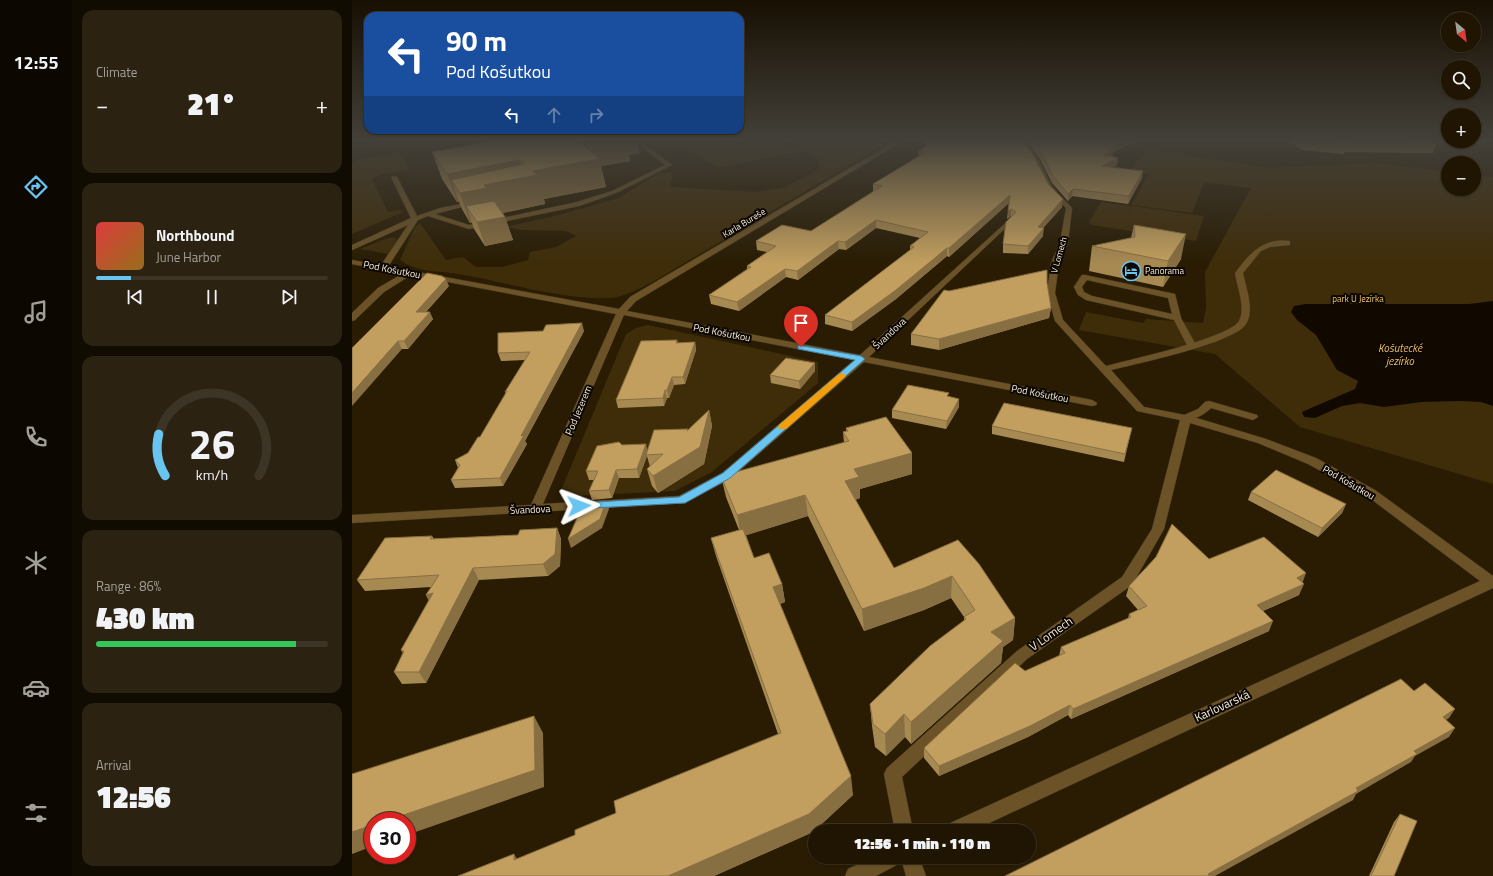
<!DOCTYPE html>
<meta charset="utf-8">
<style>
:root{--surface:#1f1502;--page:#2c2211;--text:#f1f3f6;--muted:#a19f99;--line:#3c3424;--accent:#69c4f0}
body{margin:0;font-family:"Titillium Web",sans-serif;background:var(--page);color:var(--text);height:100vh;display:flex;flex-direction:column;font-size:15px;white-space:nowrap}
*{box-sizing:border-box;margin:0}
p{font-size:13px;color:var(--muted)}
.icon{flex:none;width:22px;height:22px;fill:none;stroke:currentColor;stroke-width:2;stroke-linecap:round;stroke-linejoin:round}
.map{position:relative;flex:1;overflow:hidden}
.panel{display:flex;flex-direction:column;gap:10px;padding:10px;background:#110c01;width:280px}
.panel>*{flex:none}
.guide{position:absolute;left:12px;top:12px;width:380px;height:122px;border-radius:12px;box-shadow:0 1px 3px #0004,0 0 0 1px var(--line);background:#1a4fa0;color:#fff;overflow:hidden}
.needle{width:26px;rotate:151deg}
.tools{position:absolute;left:1089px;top:12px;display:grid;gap:8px}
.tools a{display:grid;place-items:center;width:40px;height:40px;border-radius:50%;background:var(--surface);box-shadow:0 1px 3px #0004,0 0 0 1px var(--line);font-size:20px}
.speed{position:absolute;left:12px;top:812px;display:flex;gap:8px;font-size:20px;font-weight:700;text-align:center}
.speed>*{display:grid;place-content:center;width:52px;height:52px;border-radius:50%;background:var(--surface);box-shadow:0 1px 3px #0004,0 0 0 1px var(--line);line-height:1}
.speed .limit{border:6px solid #d22;background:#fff;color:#111}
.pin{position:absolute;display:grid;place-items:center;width:34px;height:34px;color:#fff;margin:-41px -17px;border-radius:50% 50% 50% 0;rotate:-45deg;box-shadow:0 0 4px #0007}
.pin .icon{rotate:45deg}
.me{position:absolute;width:44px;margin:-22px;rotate:87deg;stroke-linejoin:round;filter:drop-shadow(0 0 3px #0008)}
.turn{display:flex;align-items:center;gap:14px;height:84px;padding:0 16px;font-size:18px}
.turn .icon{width:52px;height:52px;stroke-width:2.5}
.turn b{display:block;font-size:28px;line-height:34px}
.lanes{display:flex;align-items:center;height:38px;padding:0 16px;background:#0003;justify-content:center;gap:20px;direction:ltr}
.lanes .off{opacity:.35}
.big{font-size:30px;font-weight:800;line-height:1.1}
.panel .widget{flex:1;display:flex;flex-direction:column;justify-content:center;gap:6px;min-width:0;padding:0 14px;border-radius:12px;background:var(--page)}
.panel .dial{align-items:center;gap:0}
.dial svg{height:104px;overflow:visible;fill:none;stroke:var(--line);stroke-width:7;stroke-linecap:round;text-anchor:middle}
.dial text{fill:var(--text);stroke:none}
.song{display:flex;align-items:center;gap:12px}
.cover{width:48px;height:48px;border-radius:6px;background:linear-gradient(135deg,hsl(0 70% 55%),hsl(40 70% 35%))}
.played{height:4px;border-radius:2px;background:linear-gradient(90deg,var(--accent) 15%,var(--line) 15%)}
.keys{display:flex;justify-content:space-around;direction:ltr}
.heat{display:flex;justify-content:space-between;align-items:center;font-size:22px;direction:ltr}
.charge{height:6px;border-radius:3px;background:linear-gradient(90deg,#34c759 86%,var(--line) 0)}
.trip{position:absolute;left:456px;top:824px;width:228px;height:40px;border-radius:20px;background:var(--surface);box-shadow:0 1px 3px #0004,0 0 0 1px var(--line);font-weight:800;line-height:40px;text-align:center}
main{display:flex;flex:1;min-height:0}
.menu{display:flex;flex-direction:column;width:72px;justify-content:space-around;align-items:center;background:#0c0801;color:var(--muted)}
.menu .icon{width:28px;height:28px}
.menu .selected{color:var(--accent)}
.menu b{font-size:18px;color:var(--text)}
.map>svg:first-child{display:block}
.green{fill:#3f2d09}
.water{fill:#110800}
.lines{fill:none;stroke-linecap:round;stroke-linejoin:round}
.service-casing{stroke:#463922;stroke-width:1}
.minor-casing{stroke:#463922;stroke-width:1}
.service{fill:#6b5327;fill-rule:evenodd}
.minor{fill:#6b5327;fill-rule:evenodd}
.wall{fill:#a78952}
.shaded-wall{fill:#886f42}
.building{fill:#c29f5f;stroke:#886f42}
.route{fill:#69c4f0;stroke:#447f9c}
.slow{fill:#f59e0b}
.labels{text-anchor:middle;stroke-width:4;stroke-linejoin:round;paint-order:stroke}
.far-street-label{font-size:9px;fill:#f7eedf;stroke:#0d0701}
.far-poi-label{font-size:9px;fill:#f7eedf;stroke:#0d0701;text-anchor:start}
.far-park-label{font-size:9px;fill:#f5c569;stroke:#0d0701}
.street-label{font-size:10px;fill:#f7eedf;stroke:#0d0701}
.water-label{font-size:11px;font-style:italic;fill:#eebe62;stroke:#0d0701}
.near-street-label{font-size:12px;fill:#f7eedf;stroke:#0d0701}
</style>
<main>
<nav class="menu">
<b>12:55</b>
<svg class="icon selected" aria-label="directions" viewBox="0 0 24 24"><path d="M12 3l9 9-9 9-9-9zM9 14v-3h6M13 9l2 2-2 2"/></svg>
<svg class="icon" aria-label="music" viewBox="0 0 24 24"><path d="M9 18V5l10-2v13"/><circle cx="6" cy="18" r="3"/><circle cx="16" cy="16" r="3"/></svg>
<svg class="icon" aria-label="phone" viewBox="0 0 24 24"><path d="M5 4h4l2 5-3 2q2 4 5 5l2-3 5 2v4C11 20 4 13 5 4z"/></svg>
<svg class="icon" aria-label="climate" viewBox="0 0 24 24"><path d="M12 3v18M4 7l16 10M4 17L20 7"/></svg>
<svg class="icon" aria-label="car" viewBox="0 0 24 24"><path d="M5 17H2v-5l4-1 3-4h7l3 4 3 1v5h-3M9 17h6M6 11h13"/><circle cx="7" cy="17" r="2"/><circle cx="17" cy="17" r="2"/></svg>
<svg class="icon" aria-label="filters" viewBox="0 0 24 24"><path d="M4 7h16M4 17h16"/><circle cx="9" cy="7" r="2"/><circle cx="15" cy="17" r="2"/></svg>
</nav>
<section class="panel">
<div class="widget"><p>Climate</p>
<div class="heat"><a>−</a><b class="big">21°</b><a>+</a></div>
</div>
<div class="widget">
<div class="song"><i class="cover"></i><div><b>Northbound</b><p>June Harbor</p></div></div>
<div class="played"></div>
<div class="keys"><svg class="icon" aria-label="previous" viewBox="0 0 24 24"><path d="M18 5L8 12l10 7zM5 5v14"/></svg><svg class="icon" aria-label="pause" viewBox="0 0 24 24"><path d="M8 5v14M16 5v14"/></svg><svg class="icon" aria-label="next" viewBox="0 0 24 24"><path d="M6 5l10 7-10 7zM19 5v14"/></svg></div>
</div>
<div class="widget dial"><svg viewBox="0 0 100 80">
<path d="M14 69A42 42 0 1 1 86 69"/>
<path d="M14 69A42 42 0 0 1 9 37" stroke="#69c4f0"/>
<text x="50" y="56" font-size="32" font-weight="700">26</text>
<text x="50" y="72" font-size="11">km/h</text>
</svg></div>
<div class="widget"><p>Range · 86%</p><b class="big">430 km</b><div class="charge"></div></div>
<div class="widget"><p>Arrival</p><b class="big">12:56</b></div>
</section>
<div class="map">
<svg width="1141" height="876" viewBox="0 0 1141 876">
<rect width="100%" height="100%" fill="#291c03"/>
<path class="green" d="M 325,141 L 430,141 L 449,151 L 366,168 Z
M 437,141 L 522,141 L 533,144 L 299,283 C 288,288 270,298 259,298 C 209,300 155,282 106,274 C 87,271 63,272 48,260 L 63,227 L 68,223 L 94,260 L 111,257 L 124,267 L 150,267 L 176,260 L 178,252 L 204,247 L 224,236 L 214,231 L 171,230 L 153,227 L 199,217 L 267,198 L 307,173 L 321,173 L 318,187 L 403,192 L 431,188 L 468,169 L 465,158 C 455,153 448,146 437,141 Z
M 795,149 L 916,168 L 1024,163 L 1096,172 L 1096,189 L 1122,189 L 1122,175 L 1141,177 L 1141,484 L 948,427 L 863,354 L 727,330 L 734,312 L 791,323 L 794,319 L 851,323 L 854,308 L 853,272 L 899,188 L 852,182 L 840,213 L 779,205 L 797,174 L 778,171 Z
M 48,153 L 58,169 L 27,175 L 20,179 L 36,212 L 46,210 L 51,212 L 0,234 L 0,164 L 4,163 L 4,160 Z
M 749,202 L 779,206 L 777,212 L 780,206 L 852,216 L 844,241 L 740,225 L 737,222 Z
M 42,237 L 45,240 L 36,254 L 8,249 L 33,239 Z
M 296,325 L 466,362 L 466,383 L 360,472 L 323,491 L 223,496 L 210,488 L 274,334 L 284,328 Z"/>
<path class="water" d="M 1141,301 L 1141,406 L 1129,402 L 1108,401 L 1070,402 L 1032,407 L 1008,403 L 990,406 L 963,418 L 952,417 L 950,412 L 1003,389 L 1006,381 L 985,370 L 964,335 L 945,320 L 939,312 L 942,306 L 954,304 L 1117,304 Z"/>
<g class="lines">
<g class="service-casing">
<path id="service" d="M 282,141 L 289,141 L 320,165 L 264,193 L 227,206 L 117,229 L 76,216 L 66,220 L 34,270 L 28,270 L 27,268 L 56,225 L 0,250 L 0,245 L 59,218 L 39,177 L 40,176 L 45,177 L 65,216 L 88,208 L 125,201 L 125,203 L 83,214 L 117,225 L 225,202 L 260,191 L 313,165 Z
M 730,275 L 733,275 L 823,294 L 829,318 L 844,345 L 839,348 L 836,347 L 822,320 L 734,300 L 726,295 L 722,287 ZM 735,280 L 816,298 L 820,314 L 740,296 L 732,292 L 730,287 Z
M 857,401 L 905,415 L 906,417 L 901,420 L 859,408 C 852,415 843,419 834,421 L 829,418 L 830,416 L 846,409 L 853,402 Z"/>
</g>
<g class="minor-casing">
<path id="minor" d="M 544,141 L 551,141 L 284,301 L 275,311 L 508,355 L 659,218 L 662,220 L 661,221 L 517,357 L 740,400 L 745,403 L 744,405 L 740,406 L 512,362 L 378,479 L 333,503 L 0,523 L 0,515 L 179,505 L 264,314 L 59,275 L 32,292 L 3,320 L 0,321 L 0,313 L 26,288 L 50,274 L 0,264 L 0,260 L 267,309 L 278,297 ZM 272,315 L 502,360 L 370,473 L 327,496 L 191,504 Z
M 663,141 C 686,141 691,176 703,190 C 708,196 715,202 720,208 L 716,243 L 707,263 L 703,293 L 711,320 L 754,366 C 777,360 877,338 887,321 C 894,308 885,287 883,273 C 897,254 911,237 938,241 L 938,245 L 918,247 L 909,251 L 891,273 C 894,288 903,310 894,324 C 883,343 783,364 759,370 L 792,407 L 838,416 L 914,439 L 964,458 L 1023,490 L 1141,576 L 1141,588 L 620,831 L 591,831 L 594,825 L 1128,581 L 1015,496 L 956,464 L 906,443 L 838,423 L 812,529 L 780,585 L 675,659 L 550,777 L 561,831 L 543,831 L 532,774 L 535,768 L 665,651 L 770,577 L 800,529 L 828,420 L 785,411 L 703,321 L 695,293 L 699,263 L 708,243 L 714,208 L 697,191 L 682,161 L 674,150 Z
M 522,857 L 567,857 L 574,876 L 554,876 L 550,862 L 524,876 L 493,876 L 496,869 Z"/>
</g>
<use href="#service" class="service"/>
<use href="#minor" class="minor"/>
</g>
<path class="wall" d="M 119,141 L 285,141 L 287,153 L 277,155 L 278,161 L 249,166 L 254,187 L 192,199 L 193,204 L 151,213 L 153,217 L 161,240 L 133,246 L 122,229 L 120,223 L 118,223 L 110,209 L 107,202 L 105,202 L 90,179 L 80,152 L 122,145 Z
M 573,141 L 669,141 L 710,207 L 691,228 L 691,236 L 676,254 L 651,253 L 651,244 L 659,217 L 659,216 L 655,219 L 657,203 L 597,257 L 595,256 L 544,299 L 500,331 L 473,324 L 473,315 L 558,250 L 558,246 L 568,238 L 524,228 L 494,250 L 487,249 L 446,280 L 434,277 L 387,311 L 359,304 L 357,295 L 395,269 L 395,266 L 415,252 L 405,250 L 404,241 L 459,231 L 522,191 L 521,191 L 521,184 L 567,157 L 566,151 L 576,145 L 573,145 Z
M 671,141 L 783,141 L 761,152 L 760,157 L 766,158 L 765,165 L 760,167 L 790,178 L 776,204 L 720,196 L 716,201 L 700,183 L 688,159 L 678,146 Z
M 937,141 L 1079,141 L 1084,144 L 1081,153 L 993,152 L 992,154 L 950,150 Z
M 782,225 L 829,259 L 811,287 L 737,271 L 740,246 L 779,238 Z
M 695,283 L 699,308 L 697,318 L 587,350 L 559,345 L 559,334 L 597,291 Z
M 97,286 L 74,312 L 81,319 L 56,349 L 50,349 L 7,340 Z
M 232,331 L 173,441 L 175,444 L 151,486 L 103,488 L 99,480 L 106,468 L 103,460 L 116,453 L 128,437 L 154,394 L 153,392 L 173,360 L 149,361 L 146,353 Z
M 325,340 L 326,343 L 343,342 L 344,350 L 333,384 L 322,385 L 317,398 L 315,398 L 312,406 L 266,408 L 264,400 Z
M 463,371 L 448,389 L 419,383 L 418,375 Z
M 597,397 L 607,407 L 594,429 L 540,418 L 540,410 Z
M 357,410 L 360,426 L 352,464 L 306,493 L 300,486 L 295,469 L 298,467 L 295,456 L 287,478 L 267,478 L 260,498 L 240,500 L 237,491 L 242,480 L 237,480 L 234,471 L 270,445 L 296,451 L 336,429 L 336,430 Z
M 640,426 L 778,436 L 772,462 L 640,434 Z
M 494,428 L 560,453 L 560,474 L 508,489 L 508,498 L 503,500 L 542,568 L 606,540 L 663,618 L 661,640 L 651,647 L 649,663 L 559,744 L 553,737 L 534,756 L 523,747 L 520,726 L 518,704 L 612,621 L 612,617 L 599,598 L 572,610 L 512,631 L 456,516 L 394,535 L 402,558 L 430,584 L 433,602 L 428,604 L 501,795 L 461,832 L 362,876 L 106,876 L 165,859 L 223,835 L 264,813 L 426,734 L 364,556 L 359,538 L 387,530 L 374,497 L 369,476 L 492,443 L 491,432 L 494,431 Z
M 899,492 L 994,504 L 990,513 L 966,537 L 896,500 Z
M 205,528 L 209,539 L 208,566 L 196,576 L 127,580 L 74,683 L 50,684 L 42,672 L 51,653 L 49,650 L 77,601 L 74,595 L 79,587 L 13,591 L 5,580 L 80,536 L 82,539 L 166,535 Z
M 857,559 L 950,583 L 947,595 L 911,611 L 917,631 L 719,719 L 716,715 L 676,737 L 587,776 L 572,758 L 572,748 L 673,671 L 707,656 L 709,647 L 776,619 L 777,614 L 786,610 L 774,596 L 777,586 Z
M 1048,814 L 1042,876 L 1017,876 L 1042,822 Z"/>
<path class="shaded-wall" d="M 235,141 L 285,141 L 287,153 L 277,155 L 278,161 L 249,166 L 254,187 L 192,199 L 193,204 L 144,214 L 114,206 L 120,223 L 118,223 L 108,193 L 99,180 L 107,202 L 105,202 L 95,174 L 167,160 L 173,177 L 181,171 L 228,142 Z
M 771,141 L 783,141 L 761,152 L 760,157 L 752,155 L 755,149 Z
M 766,158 L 765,165 L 749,173 L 750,166 Z
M 791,171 L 790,178 L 776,204 L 777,196 Z
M 721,189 L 720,196 L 716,201 L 716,194 Z
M 658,195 L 658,202 L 597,257 L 597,248 Z
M 711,199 L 710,207 L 685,235 L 686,227 Z
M 659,209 L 659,216 L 655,219 L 656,212 Z
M 153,217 L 161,240 L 133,246 L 125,222 Z
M 524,220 L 524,228 L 494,250 L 493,242 Z
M 692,228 L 691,236 L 676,254 L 676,246 Z
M 834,234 L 829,259 L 811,287 L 816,261 Z
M 486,241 L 487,249 L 446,280 L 445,271 Z
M 595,248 L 595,256 L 544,299 L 500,331 L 500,322 Z
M 433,269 L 434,277 L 387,311 L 385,302 Z
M 94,279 L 97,286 L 67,319 L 64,312 Z
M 699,308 L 697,318 L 587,350 L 587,339 Z
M 78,312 L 81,319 L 56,349 L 52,341 Z
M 230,323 L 232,331 L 173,441 L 175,444 L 151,486 L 148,478 L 169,436 Z
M 46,341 L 50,349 L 0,406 L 0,393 Z
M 343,342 L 344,350 L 333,384 L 331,377 Z
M 463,363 L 463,371 L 448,389 L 447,381 Z
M 320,377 L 322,385 L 317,398 L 315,390 Z
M 313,390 L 315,398 L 312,406 L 311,398 Z
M 607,399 L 607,407 L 594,429 L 595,421 Z
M 357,410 L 360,426 L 352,464 L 306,493 L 301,476 Z
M 294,444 L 296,452 L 294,455 L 295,456 L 287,478 L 285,469 Z
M 560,453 L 560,474 L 508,489 L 508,498 L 494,503 L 493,481 L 502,469 Z
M 264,470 L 267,478 L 260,498 L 257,490 Z
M 453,495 L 456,516 L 389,537 L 385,515 Z
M 254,501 L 257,509 L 250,528 L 219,548 L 216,539 Z
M 994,504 L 990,513 L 966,537 L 970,528 Z
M 205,528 L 209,539 L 208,566 L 196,576 L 191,564 Z
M 121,568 L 127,580 L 74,683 L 67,672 Z
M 954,573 L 950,584 L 945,578 Z
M 600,576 L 599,598 L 572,610 L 512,631 L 510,609 Z
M 430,584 L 433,602 L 424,605 L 421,587 Z
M 952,584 L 947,595 L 901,615 L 905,605 Z
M 81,593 L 80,606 L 74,595 Z
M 663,618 L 661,640 L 651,647 L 649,663 L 559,744 L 559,722 L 639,632 Z
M 921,621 L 917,631 L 719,719 L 721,709 Z
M 718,705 L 716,715 L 676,737 L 587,776 L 587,766 Z
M 1103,709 L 1097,718 L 1085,726 L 1091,717 Z
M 552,714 L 553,737 L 534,756 L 533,734 Z
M 182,716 L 191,733 L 192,787 L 55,835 L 55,821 L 34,821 Z
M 1103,728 L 1097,737 L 1063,756 L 1059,762 L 1004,794 L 1001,800 L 863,876 L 855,876 L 856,874 L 1062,751 Z
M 499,776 L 501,795 L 461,832 L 362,876 L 316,876 Z
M 21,825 L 21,846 L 0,854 L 0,832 Z
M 162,854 L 173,872 L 162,860 Z"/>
<path class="building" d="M 131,141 L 235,141 L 228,142 L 247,159 L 181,171 L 185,175 L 132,185 L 135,188 L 108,193 L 99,180 L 171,164 L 172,163 L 167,160 L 95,174 L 80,152 L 133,143 Z
M 583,141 L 669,141 L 673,144 L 681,155 L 697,185 L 711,199 L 686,227 L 692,228 L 676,246 L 651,244 L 654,222 L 664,212 L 659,209 L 656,212 L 658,195 L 597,248 L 595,248 L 544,290 L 500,322 L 473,315 L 562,247 L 558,246 L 576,232 L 524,220 L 493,242 L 486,241 L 445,271 L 433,269 L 385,302 L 357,295 L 399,267 L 395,266 L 424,246 L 404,241 L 430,225 L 459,231 L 530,186 L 521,184 L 574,152 L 566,151 Z
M 680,141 L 771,141 L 755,149 L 761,150 L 752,155 L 766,158 L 750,166 L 791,171 L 777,196 L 721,189 L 716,194 L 701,176 L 689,153 Z
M 952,141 L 1079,141 L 1084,144 L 994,143 L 995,145 Z
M 142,201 L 153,217 L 125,222 L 114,206 Z
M 782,225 L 834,234 L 816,261 L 740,246 L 783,237 Z
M 695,270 L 695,283 L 699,308 L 587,339 L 559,334 L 592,290 L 597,291 Z
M 75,273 L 90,276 L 94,279 L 64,312 L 78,312 L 52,341 L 46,341 L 0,393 L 0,348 Z
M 230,323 L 169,436 L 172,435 L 148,478 L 99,480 L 108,465 L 103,460 L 116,453 L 126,437 L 128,437 L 155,391 L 153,392 L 178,352 L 146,353 L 146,333 L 191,331 L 194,325 Z
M 325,340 L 324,343 L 343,342 L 331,377 L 320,377 L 315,390 L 313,390 L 311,398 L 264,400 L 289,341 Z
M 434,358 L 463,363 L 447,381 L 418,375 Z
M 556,385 L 597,393 L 595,396 L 607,399 L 595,421 L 540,410 Z
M 652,403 L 780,428 L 773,454 L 640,426 Z
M 357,410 L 348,447 L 301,476 L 295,469 L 311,454 L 294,455 L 302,430 L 336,429 L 335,431 Z
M 534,417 L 560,453 L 502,469 L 507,477 L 493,481 L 542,568 L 606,540 L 627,564 L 663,618 L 639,632 L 651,641 L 559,722 L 552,714 L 533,734 L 521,724 L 518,704 L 578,646 L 614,619 L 612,617 L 623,610 L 600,576 L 572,588 L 510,609 L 453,495 L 385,515 L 369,476 L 497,441 L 491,432 L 496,431 L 494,428 Z
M 267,442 L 270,445 L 294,444 L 285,469 L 264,470 L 257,490 L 237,491 L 246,471 L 234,471 L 245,446 Z
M 924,470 L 994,504 L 970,528 L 899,492 Z
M 254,501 L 248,519 L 216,539 L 232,502 Z
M 820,524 L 857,559 L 912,537 L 954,573 L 945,578 L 952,584 L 905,605 L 921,621 L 721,709 L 718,705 L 678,726 L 587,766 L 572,748 L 663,663 L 673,671 L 713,653 L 709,647 L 779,617 L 777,614 L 795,606 L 777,586 L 804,557 Z
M 205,528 L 203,554 L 191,564 L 121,568 L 67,672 L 42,672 L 52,651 L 49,650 L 81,593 L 74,595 L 87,575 L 5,580 L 33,538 L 80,536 L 78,539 L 166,535 L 168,530 Z
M 391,529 L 402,558 L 417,553 L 430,584 L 421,587 L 499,776 L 457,814 L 316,876 L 106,876 L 162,854 L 162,860 L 223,835 L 223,830 L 264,813 L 262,801 L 429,733 L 359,538 Z
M 1049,679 L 1062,691 L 1073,683 L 1103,709 L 1091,717 L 1103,728 L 1062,751 L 1065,754 L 1004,788 L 1006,791 L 856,874 L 857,876 L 653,876 Z
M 182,716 L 183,770 L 34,821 L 21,821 L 21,825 L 0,832 L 0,774 Z
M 1048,814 L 1065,821 L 1042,876 L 1019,876 Z"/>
<linearGradient id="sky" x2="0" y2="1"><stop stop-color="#170f02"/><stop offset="0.53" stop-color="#434039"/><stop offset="1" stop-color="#434039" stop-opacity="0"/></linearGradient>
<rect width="1141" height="264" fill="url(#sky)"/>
<path class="route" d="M 446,345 L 509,356 L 513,359 L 378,478 L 333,503 L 223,509 L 222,506 L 223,504 L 227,503 L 327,497 L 371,473 L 503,360 L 446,349 Z"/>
<path class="slow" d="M 490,373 L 494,375 L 493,377 L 434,429 L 427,429 L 426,427 L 427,425 L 487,374 Z"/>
<defs>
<g id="hotel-ring" transform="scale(1)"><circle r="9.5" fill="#0d0701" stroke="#69c4f0" stroke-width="1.5"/><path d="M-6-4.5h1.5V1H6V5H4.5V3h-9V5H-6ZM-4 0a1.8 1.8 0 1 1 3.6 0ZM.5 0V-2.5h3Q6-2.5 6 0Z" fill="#69c4f0"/></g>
</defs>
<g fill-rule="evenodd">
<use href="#hotel-ring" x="779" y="271"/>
</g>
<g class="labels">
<g class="far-street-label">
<text transform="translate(392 223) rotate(-31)" y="3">Karla Bureše</text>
<text transform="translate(707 255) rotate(-74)" y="3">V Lomech</text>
</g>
<g class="far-poi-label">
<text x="793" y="274">Panorama</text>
</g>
<g class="far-park-label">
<text x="1006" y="302">park U Jezírka</text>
</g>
<g class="street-label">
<text transform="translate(40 269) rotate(11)" y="4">Pod Košutkou</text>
<text transform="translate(370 332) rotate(11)" y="4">Pod Košutkou</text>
<text transform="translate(537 333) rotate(-43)" y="4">Švandova</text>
<text transform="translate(688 393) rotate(11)" y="4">Pod Košutkou</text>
<text transform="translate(226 410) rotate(-67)" y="4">Pod Jezerem</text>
<text transform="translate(997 482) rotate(30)" y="4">Pod Košutkou</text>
<text transform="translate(178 509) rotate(-3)" y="4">Švandova</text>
</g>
<g class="water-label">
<text x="1048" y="352">Košutecké<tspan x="1048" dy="13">jezírko</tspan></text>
</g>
<g class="near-street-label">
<text transform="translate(699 634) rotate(-35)" y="4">V Lomech</text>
<text transform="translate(870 706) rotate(-25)" y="4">Karlovarská</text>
</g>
</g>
</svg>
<div class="tools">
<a><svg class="needle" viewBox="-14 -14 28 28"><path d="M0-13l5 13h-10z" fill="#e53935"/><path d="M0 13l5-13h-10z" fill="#a19f99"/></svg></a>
<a><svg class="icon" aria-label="search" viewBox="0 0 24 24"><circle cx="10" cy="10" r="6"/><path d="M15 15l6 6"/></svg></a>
<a>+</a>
<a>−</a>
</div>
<div class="speed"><div class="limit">30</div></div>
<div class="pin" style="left:449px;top:347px;background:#d93025"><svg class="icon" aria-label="arrive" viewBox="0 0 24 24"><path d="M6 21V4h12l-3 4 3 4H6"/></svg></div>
<svg class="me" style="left:227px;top:506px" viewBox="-20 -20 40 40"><path d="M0-17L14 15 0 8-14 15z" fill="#69c4f0" stroke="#fff" stroke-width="4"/></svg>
<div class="trip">12:56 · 1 min · 110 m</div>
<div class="guide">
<div class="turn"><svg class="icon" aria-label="left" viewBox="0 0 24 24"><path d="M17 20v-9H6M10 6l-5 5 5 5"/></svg><div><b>90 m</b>Pod Košutkou</div></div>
<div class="lanes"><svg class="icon" aria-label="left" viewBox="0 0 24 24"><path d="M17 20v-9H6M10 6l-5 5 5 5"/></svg><svg class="icon off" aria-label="ahead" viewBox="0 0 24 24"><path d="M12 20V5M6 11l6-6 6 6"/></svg><svg class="icon off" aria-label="right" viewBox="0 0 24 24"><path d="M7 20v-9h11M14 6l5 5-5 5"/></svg></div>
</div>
</div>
</main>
